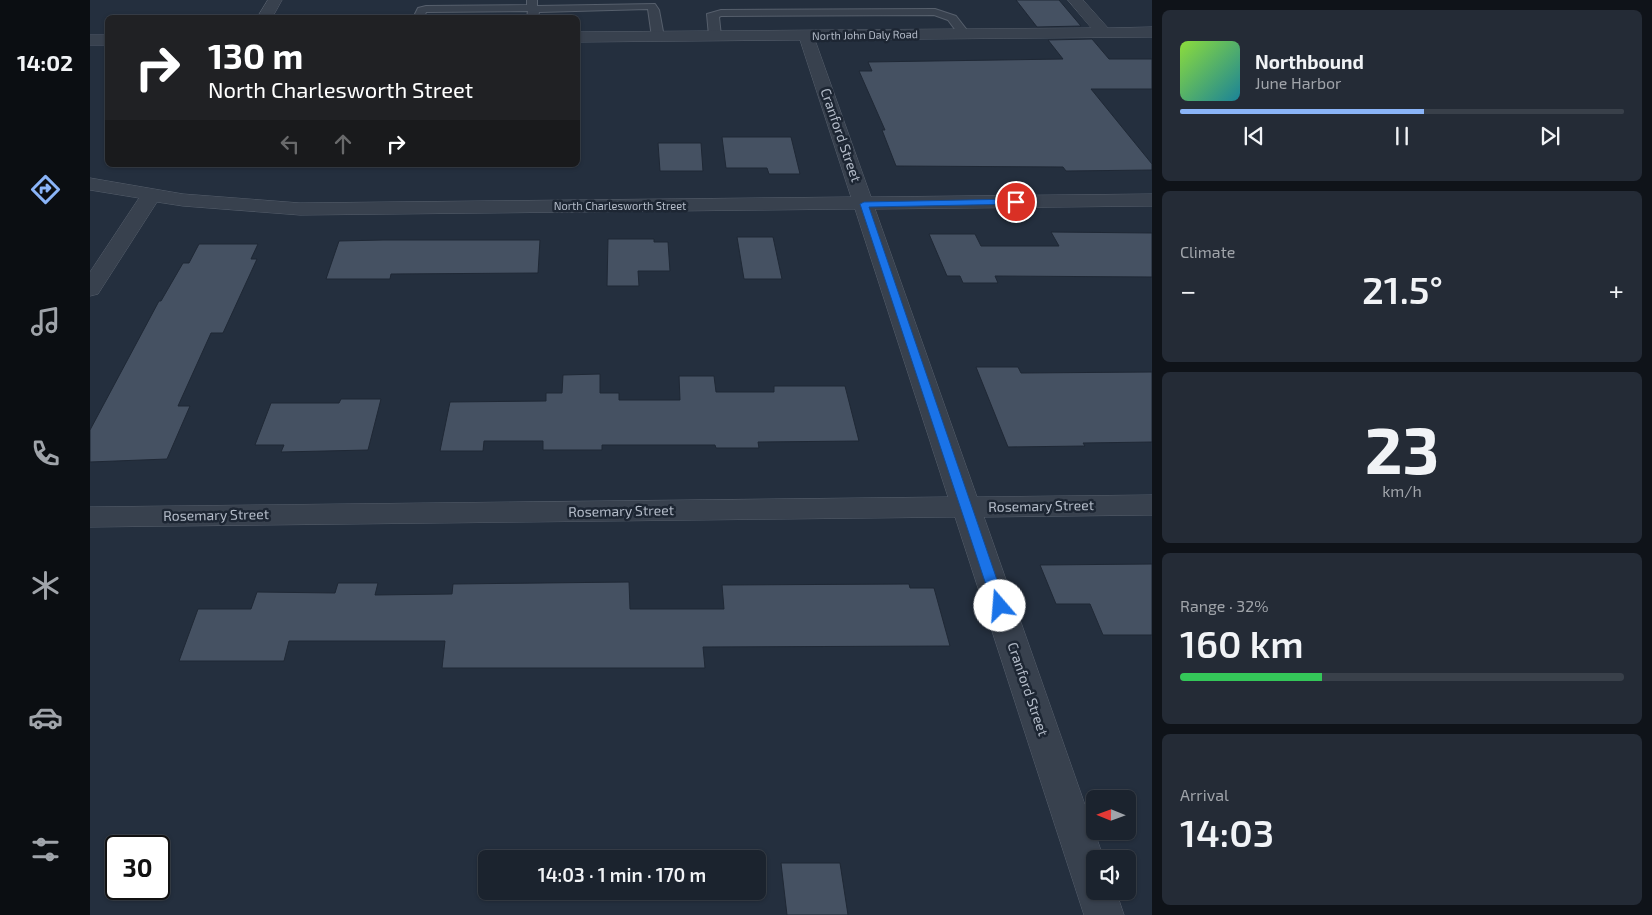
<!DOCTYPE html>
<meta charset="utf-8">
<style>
:root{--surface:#1b232e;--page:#242b36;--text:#f1f3f6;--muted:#a0a4aa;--line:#39404a;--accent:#8ab4f8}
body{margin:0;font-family:"Exo 2",sans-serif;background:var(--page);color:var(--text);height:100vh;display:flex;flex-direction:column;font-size:19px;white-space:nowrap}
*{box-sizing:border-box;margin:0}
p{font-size:16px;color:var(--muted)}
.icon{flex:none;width:28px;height:28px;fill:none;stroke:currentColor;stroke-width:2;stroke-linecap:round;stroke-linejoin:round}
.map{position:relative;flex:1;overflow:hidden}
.sheet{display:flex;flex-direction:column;gap:10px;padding:10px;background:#0f1319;width:500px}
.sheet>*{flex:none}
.top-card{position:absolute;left:15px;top:15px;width:475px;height:152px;border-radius:8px;box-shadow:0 1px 4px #0004,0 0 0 1px var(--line);background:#202124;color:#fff;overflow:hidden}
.needle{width:32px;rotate:271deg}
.buttons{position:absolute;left:996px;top:790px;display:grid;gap:10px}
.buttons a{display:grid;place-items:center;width:50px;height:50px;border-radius:8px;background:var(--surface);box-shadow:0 1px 4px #0004,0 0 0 1px var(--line);font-size:25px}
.speed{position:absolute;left:15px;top:835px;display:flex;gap:10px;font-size:25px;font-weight:700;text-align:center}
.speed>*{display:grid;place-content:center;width:65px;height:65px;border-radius:50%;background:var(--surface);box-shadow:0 1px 4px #0004,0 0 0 1px var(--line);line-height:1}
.speed .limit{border:2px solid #111;border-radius:8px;background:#fff;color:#111}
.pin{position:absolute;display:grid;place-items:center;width:42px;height:42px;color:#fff;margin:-21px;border:2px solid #fff;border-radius:50%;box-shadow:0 1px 5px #0007}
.me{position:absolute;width:55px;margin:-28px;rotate:342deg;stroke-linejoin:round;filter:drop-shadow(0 0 4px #0008)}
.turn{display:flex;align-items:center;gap:18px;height:105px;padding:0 20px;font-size:22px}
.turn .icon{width:65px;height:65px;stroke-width:2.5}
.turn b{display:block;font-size:35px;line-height:42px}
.lanes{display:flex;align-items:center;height:48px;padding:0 20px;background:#0003;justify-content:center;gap:25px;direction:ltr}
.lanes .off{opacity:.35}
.big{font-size:38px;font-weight:600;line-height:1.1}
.sheet .card{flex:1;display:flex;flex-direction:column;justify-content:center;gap:8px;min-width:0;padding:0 18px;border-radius:8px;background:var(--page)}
.sheet .dial{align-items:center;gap:0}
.dial b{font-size:65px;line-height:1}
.song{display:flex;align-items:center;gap:15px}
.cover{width:60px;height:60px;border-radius:8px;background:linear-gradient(135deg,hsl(90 70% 55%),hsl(190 70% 35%))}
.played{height:5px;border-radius:2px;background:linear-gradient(90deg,var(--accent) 55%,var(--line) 55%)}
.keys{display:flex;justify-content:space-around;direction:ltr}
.heat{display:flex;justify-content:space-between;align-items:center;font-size:28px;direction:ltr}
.charge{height:8px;border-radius:4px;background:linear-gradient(90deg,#34c759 32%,var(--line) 0)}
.trip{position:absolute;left:388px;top:850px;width:288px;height:50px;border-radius:8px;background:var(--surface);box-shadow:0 1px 4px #0004,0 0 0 1px var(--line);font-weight:600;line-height:50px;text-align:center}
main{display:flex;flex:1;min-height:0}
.dock{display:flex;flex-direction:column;width:90px;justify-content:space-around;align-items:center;background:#0b0e12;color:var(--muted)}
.dock .icon{width:35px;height:35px}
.dock .selected{color:var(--accent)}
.dock b{font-size:22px;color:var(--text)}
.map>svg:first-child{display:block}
.building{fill:#455162;stroke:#1f2835}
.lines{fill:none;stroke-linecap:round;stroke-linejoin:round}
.service-casing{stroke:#565f6c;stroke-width:2}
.minor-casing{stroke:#565f6c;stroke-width:1}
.service{fill:#38414e;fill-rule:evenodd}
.minor{fill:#38414e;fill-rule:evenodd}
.route{fill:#1a73e8;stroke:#114b97}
.labels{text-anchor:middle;stroke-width:5;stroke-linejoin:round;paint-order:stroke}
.far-street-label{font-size:11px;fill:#b4bcc9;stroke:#1d2633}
.street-label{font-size:14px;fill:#b4bcc9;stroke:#1d2633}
</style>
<main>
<nav class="dock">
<b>14:02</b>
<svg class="icon selected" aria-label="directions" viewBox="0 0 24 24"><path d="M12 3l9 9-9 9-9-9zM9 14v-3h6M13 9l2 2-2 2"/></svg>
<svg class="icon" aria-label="music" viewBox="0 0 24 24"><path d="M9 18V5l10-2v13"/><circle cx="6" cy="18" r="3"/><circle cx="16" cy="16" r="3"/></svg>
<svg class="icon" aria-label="phone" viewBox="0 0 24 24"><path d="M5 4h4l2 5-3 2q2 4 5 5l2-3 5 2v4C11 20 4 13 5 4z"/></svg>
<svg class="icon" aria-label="climate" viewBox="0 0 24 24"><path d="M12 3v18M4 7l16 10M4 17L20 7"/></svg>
<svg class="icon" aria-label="car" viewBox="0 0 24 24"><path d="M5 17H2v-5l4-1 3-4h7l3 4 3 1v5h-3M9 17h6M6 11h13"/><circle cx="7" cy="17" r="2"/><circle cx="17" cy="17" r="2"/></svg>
<svg class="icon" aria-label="filters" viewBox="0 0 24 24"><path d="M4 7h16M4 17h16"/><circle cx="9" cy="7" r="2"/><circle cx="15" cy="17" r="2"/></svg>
</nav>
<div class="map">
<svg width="1062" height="915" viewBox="0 0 1062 915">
<rect width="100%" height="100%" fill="#242f3e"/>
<path class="building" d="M 926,0 L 969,0 L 991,26 L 947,27 Z
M 1002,39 L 1019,59 L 1062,59 L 1062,89 L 1001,89 L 1062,164 L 1062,170 L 976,171 L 973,167 L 806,166 L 792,130 L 795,130 L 769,71 L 782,71 L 778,62 L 973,59 L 958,40 Z
M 632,137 L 701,137 L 710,174 L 679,174 L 677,168 L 636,168 Z
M 568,143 L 611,143 L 613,171 L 570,171 Z
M 961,232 L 1062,233 L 1062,277 L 905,276 L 908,283 L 873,283 L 870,276 L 857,276 L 839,234 L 885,234 L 891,246 L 969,246 Z
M 647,237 L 683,237 L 692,279 L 654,279 Z
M 518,239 L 564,239 L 564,242 L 578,242 L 580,271 L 548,271 L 549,286 L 517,286 Z
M 293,240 L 450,240 L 448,273 L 301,274 L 300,279 L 236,279 L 249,241 Z
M 109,244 L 168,244 L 161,259 L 167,259 L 133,333 L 121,333 L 88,406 L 100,406 L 77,459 L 0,462 L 0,430 L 69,301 L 71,301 L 93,263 L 99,263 Z
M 886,367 L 928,367 L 931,373 L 1062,372 L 1062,442 L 993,443 L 995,446 L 918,447 Z
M 510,374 L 510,393 L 529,393 L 529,400 L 590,400 L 589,376 L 624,376 L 626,392 L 684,392 L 684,386 L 755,386 L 769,441 L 668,442 L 669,448 L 626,448 L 625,445 L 512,445 L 512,450 L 453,450 L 453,441 L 394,441 L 393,451 L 350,451 L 360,402 L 456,401 L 456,393 L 472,393 L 473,375 Z
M 251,399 L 291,399 L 278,450 L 191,452 L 194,445 L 165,445 L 181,403 L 249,403 Z
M 1062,564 L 1062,635 L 1013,635 L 1000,604 L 966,604 L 950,565 Z
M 539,582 L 540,609 L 634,609 L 632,585 L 819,584 L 820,588 L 844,588 L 860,646 L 613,647 L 615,668 L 352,668 L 355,641 L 199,641 L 194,661 L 89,661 L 108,609 L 161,609 L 167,592 L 245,593 L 248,583 L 288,583 L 285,595 L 362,594 L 363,584 Z
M 691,863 L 750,863 L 758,915 L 697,915 Z"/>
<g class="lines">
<g class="service-casing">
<path id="service" d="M 437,0 L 447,0 L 447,6 L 565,4 L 569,10 L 574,37 L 568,40 L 562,37 L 558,9 L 449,12 L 448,18 L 437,18 L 438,11 L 336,12 L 334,18 L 323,18 L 328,8 L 336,6 L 437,5 Z
M 845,9 L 866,16 L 880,34 L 878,36 L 870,36 L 858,20 L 844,15 L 631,16 L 629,17 L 631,36 L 625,39 L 619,36 L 617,14 L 631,10 Z"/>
</g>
<g class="minor-casing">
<path id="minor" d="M 178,0 L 192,0 L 182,18 L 167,18 Z
M 978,0 L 993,0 L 1018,28 L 1062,27 L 1062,37 L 725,40 L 781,197 L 1062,194 L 1062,206 L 785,209 L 887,497 L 1062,495 L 1062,515 L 894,517 L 1014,859 L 1005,859 L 1005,891 L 1026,891 L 1034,915 L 994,915 L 865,517 L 0,527 L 0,507 L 858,497 L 765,209 L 210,215 L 93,206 L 67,202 L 8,294 L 0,296 L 0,272 L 49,198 L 0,190 L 0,178 L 93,194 L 210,203 L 761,197 L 710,40 L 488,42 L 488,32 L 1001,28 Z
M 0,35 L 18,35 L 18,45 L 0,45 Z"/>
</g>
<use href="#service" class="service"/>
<use href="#minor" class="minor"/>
</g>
<path class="route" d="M 926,199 L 930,202 L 929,204 L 779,207 L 916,606 L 910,612 L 903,606 L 770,204 L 774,202 Z"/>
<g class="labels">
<g class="far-street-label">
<text transform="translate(775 35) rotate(-1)" y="4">North John Daly Road</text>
<text x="530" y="210">North Charlesworth Street</text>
</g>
<g class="street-label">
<text transform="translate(751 135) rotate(71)" y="5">Cranford Street</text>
<text transform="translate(951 506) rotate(-1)" y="5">Rosemary Street</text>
<text transform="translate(531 511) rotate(-1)" y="5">Rosemary Street</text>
<text transform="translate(126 515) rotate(-1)" y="5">Rosemary Street</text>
<text transform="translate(938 689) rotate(71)" y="5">Cranford Street</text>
</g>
</g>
</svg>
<div class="buttons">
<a><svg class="needle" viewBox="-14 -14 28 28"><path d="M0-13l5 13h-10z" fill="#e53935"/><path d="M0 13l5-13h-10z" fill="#a0a4aa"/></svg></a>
<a><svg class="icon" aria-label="sound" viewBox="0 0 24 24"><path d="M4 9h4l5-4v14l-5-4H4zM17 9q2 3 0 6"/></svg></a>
</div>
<div class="speed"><div class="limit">30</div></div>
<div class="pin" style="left:926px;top:202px;background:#d93025"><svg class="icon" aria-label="arrive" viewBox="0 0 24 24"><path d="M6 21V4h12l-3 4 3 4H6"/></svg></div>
<svg class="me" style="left:910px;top:606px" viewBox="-20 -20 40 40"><circle r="19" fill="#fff"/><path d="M0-13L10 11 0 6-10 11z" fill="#1a73e8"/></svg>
<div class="trip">14:03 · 1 min · 170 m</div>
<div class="top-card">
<div class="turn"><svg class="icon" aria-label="right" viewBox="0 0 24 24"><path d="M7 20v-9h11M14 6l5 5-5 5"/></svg><div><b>130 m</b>North Charlesworth Street</div></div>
<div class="lanes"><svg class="icon off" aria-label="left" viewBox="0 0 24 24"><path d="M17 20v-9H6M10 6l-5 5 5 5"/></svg><svg class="icon off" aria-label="ahead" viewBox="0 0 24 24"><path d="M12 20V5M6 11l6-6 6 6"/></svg><svg class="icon" aria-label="right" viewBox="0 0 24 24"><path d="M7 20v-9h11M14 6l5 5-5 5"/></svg></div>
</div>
</div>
<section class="sheet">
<div class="card">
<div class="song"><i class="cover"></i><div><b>Northbound</b><p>June Harbor</p></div></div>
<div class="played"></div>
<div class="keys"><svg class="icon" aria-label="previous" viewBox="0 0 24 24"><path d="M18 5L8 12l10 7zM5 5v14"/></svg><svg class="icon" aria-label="pause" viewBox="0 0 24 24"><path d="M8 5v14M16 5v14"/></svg><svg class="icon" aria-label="next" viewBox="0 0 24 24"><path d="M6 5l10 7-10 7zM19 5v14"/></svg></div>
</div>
<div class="card"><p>Climate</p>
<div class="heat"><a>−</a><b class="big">21.5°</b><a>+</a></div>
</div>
<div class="card dial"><b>23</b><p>km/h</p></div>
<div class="card"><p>Range · 32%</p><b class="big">160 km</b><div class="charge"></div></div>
<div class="card"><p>Arrival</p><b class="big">14:03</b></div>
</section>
</main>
